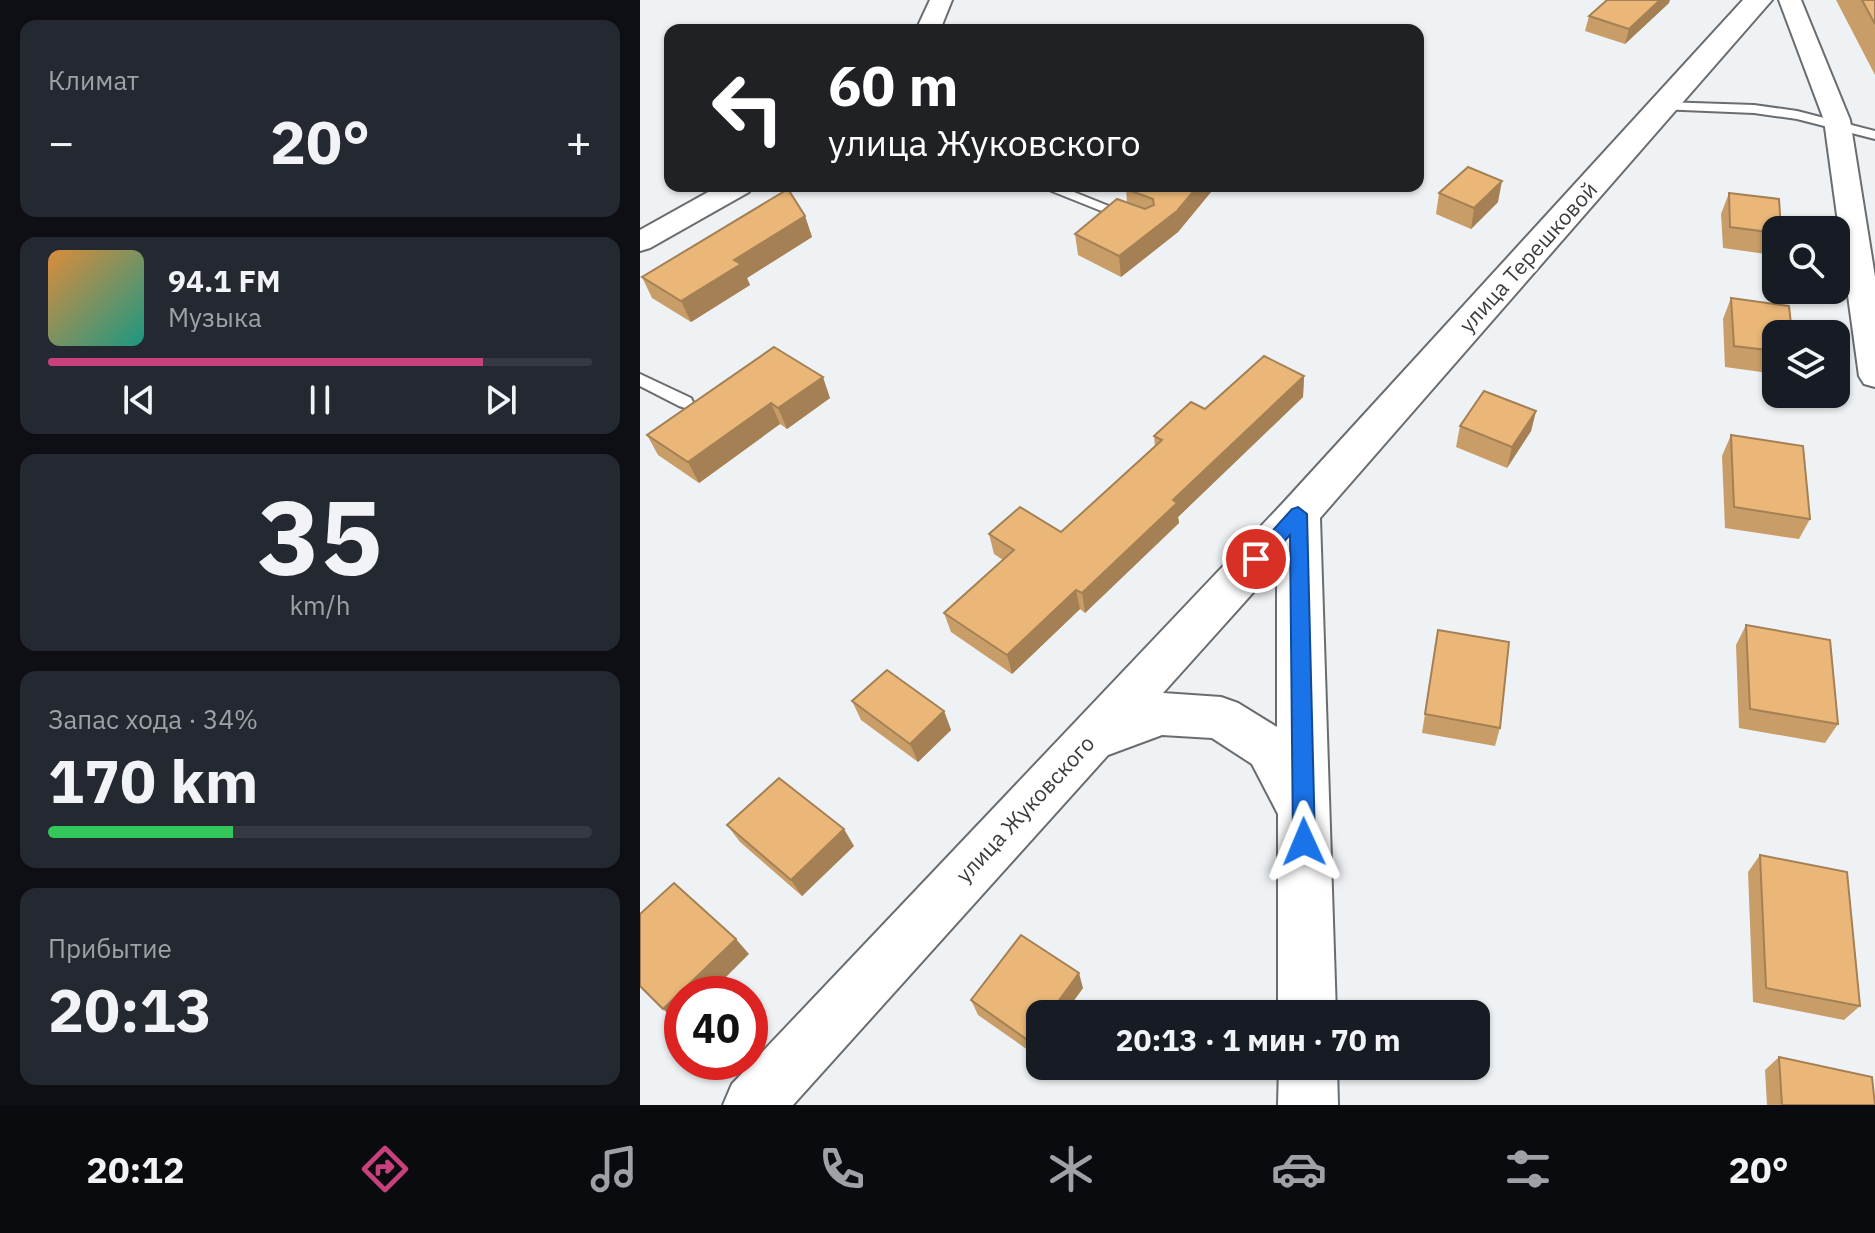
<!DOCTYPE html>
<html lang="ru">
<meta charset="utf-8">
<style>
:root{--surface:#171b24;--page:#242831;--text:#f1f3f6;--muted:#9ea1a6;--line:#363941;--accent:#c8407c}
body{margin:0;font-family:"IBM Plex Sans",sans-serif;background:var(--page);color:var(--text);height:100vh;display:flex;flex-direction:column;font-size:30px;white-space:nowrap}
*{box-sizing:border-box;margin:0}
p{font-size:26px;color:var(--muted)}
.icon{flex:none;width:44px;height:44px;fill:none;stroke:currentColor;stroke-width:2;stroke-linecap:round;stroke-linejoin:round}
.map{position:relative;flex:1;overflow:hidden}
.side{display:flex;flex-direction:column;gap:20px;padding:20px;background:#0d0f14;width:640px}
.side>*{flex:none}
.top-card{position:absolute;left:24px;top:24px;width:760px;height:168px;border-radius:16px;box-shadow:0 2px 6px #0004;background:#202124;color:#fff;overflow:hidden}
.controls{position:absolute;left:1122px;top:216px;display:grid;gap:16px}
.controls a{display:grid;place-items:center;width:88px;height:88px;border-radius:16px;background:var(--surface);box-shadow:0 2px 6px #0004;font-size:40px}
.speed{position:absolute;left:24px;top:976px;display:flex;gap:16px;font-size:40px;font-weight:700;text-align:center}
.speed>*{display:grid;place-content:center;width:104px;height:104px;border-radius:50%;background:var(--surface);box-shadow:0 2px 6px #0004;line-height:1}
.speed .limit{border:12px solid #d22;background:#fff;color:#111}
.pin{position:absolute;display:grid;place-items:center;width:68px;height:68px;color:#fff;margin:-34px;border:4px solid #fff;border-radius:50%;box-shadow:0 2px 8px #0007}
.me{position:absolute;width:88px;margin:-44px;rotate:359deg;stroke-linejoin:round;filter:drop-shadow(0 0 6px #0008)}
.turn{display:flex;align-items:center;gap:28px;height:168px;padding:0 32px;font-size:36px}
.turn .icon{width:104px;height:104px;stroke-width:2.5}
.turn b{display:block;font-size:56px;line-height:68px}
.big{font-size:60px;font-weight:800;line-height:1.1}
.side .tile{flex:1;display:flex;flex-direction:column;justify-content:center;gap:12px;min-width:0;padding:0 28px;border-radius:16px;background:var(--page)}
.side .dial{align-items:center;gap:0}
.dial b{font-size:104px;line-height:1}
.song{display:flex;align-items:center;gap:24px}
.cover{width:96px;height:96px;border-radius:12px;background:linear-gradient(135deg,hsl(30 70% 55%),hsl(170 70% 35%))}
.played{height:8px;border-radius:4px;background:linear-gradient(90deg,var(--accent) 80%,var(--line) 80%)}
.keys{display:flex;justify-content:space-around;direction:ltr}
.heat{display:flex;justify-content:space-between;align-items:center;font-size:44px;direction:ltr}
.charge{height:12px;border-radius:6px;background:linear-gradient(90deg,#34c759 34%,var(--line) 0)}
.trip{position:absolute;left:386px;top:1000px;width:464px;height:80px;border-radius:16px;background:var(--surface);box-shadow:0 2px 6px #0004;font-weight:800;line-height:80px;text-align:center}
.tab-bar{display:flex;height:128px;justify-content:space-around;align-items:center;background:#090b0e;color:var(--muted)}
.tab-bar .icon{width:56px;height:56px}
.tab-bar .on{color:var(--accent)}
.tab-bar b{font-size:36px;color:var(--text)}
main{display:flex;flex:1;min-height:0}
.map>svg:first-child{display:block}
.lines{fill:none;stroke-linecap:round;stroke-linejoin:round}
.lane-casing{stroke:#6a6d6f;stroke-width:4}
.street-casing{stroke:#6a6d6f;stroke-width:4}
.secondary-casing{stroke:#6a6d6f;stroke-width:4}
.lane{fill:#fff;fill-rule:evenodd}
.street{fill:#fff;fill-rule:evenodd}
.secondary{fill:#fff;fill-rule:evenodd}
.wall{fill:#c99d67}
.shaded-wall{fill:#a48054}
.building{fill:#eab778;stroke:#a48054;stroke-width:2}
.route{fill:#1a73e8;stroke:#114b97;stroke-width:2}
.labels{text-anchor:middle;stroke-width:6;stroke-linejoin:round;paint-order:stroke}
.street-label{font-size:22px;fill:#3c3d3e;stroke:#fff}
</style>
<main>
<section class="side">
<div class="tile"><p>Климат</p>
<div class="heat"><a>−</a><b class="big">20°</b><a>+</a></div>
</div>
<div class="tile">
<div class="song"><i class="cover"></i><div><b>94.1 FM</b><p>Музыка</p></div></div>
<div class="played"></div>
<div class="keys"><svg class="icon" aria-label="previous" viewBox="0 0 24 24"><path d="M18 5L8 12l10 7zM5 5v14"/></svg><svg class="icon" aria-label="pause" viewBox="0 0 24 24"><path d="M8 5v14M16 5v14"/></svg><svg class="icon" aria-label="next" viewBox="0 0 24 24"><path d="M6 5l10 7-10 7zM19 5v14"/></svg></div>
</div>
<div class="tile dial"><b>35</b><p>km/h</p></div>
<div class="tile"><p>Запас хода · 34%</p><b class="big">170 km</b><div class="charge"></div></div>
<div class="tile"><p>Прибытие</p><b class="big">20:13</b></div>
</section>
<div class="map">
<svg width="1235" height="1105" viewBox="0 0 1235 1105">
<rect width="100%" height="100%" fill="#eff2f5"/>
<g class="lines">
<g class="lane-casing">
<path id="lane" d="M 1023,102 L 1114,105 L 1157,111 L 1235,131 L 1235,139 L 1157,119 L 1114,113 L 1019,109 L 1017,106 Z
M 399,186 L 419,186 L 496,217 L 494,220 L 484,220 Z
M 0,374 L 51,398 L 53,402 L 45,408 L 39,406 L 0,386 Z"/>
</g>
<g class="street-casing">
<path id="street" d="M 290,0 L 312,0 L 300,30 L 276,30 Z
M 1139,0 L 1161,0 L 1210,120 L 1235,277 L 1235,387 L 1224,384 L 1219,376 L 1184,120 Z
M 79,186 L 113,186 L 109,192 L 10,248 L 0,251 L 0,230 Z"/>
</g>
<g class="secondary-casing">
<path id="secondary" d="M 1103,0 L 1132,0 L 680,518 L 696,1014 L 638,1014 L 638,814 L 612,764 L 572,738 L 522,735 L 468,755 L 153,1105 L 83,1105 L 92,1084 L 643,503 ZM 637,566 L 637,727 L 598,703 L 581,697 L 523,693 Z
M 639,1066 L 697,1066 L 698,1105 L 638,1105 Z"/>
</g>
<use href="#lane" class="lane"/>
<use href="#street" class="street"/>
<use href="#secondary" class="secondary"/>
</g>
<path class="wall" d="M 1196,0 L 1235,0 L 1235,75 Z
M 1029,3 L 985,44 L 945,31 L 949,16 Z
M 488,186 L 571,186 L 571,192 L 538,232 L 481,277 L 438,255 L 435,234 L 487,203 L 486,189 Z
M 799,193 L 858,202 L 831,229 L 796,214 Z
M 1089,193 L 1136,230 L 1136,248 L 1133,255 L 1083,248 L 1081,214 Z
M 165,216 L 172,237 L 107,278 L 110,285 L 51,322 L 12,298 L 2,277 Z
M 1091,298 L 1136,334 L 1136,374 L 1085,367 L 1083,319 Z
M 664,376 L 663,397 L 538,517 L 539,523 L 445,613 L 440,609 L 372,674 L 311,632 L 304,613 L 363,560 L 354,554 L 349,534 L 421,532 L 515,447 L 514,436 L 565,409 Z
M 91,378 L 190,398 L 147,429 L 140,424 L 59,483 L 18,455 L 7,435 Z
M 896,411 L 891,431 L 867,468 L 816,447 L 820,426 Z
M 1091,435 L 1170,519 L 1159,539 L 1085,528 L 1082,456 Z
M 1106,625 L 1198,724 L 1185,743 L 1099,728 L 1096,645 Z
M 798,630 L 860,728 L 855,746 L 782,733 Z
M 212,701 L 304,711 L 311,730 L 278,762 L 221,720 Z
M 87,825 L 214,846 L 162,896 L 100,842 Z
M 1120,855 L 1220,1006 L 1204,1020 L 1113,1002 L 1108,872 Z
M 443,988 L 395,1055 L 338,1015 L 331,1000 Z
M 1139,1057 L 1235,1105 L 1127,1105 L 1125,1070 Z"/>
<path class="shaded-wall" d="M 1020,0 L 1030,0 L 1029,3 L 985,44 L 989,29 Z
M 862,181 L 858,202 L 831,229 L 834,208 Z
M 558,186 L 571,186 L 571,192 L 538,232 L 481,277 L 479,256 Z
M 165,216 L 172,237 L 107,278 L 110,285 L 51,322 L 41,301 L 94,260 Z
M 664,376 L 663,397 L 538,517 L 539,523 L 445,613 L 442,593 L 533,500 Z
M 183,377 L 190,398 L 147,429 L 138,408 Z
M 131,403 L 140,424 L 59,483 L 48,462 Z
M 896,411 L 891,431 L 867,468 L 872,447 Z
M 436,590 L 440,609 L 372,674 L 367,655 Z
M 304,711 L 311,730 L 278,762 L 270,744 Z
M 204,829 L 214,846 L 162,896 L 151,880 Z
M 96,939 L 109,954 L 69,994 L 42,994 L 42,1020 L 39,1023 L 23,1009 Z
M 439,973 L 443,988 L 424,1014 L 409,1014 Z
M 400,1026 L 400,1048 L 395,1055 L 389,1041 Z"/>
<path class="building" d="M 967,0 L 1020,0 L 989,29 L 949,16 Z
M 1222,0 L 1235,0 L 1235,24 Z
M 828,167 L 862,181 L 834,208 L 799,193 Z
M 488,186 L 558,186 L 537,211 L 479,256 L 435,234 L 477,199 L 505,209 L 514,205 L 513,199 L 486,189 Z
M 148,189 L 165,216 L 94,260 L 101,264 L 41,301 L 2,277 Z
M 1089,193 L 1139,199 L 1141,230 L 1136,230 L 1136,233 L 1090,227 Z
M 1091,298 L 1149,306 L 1152,334 L 1136,334 L 1136,351 L 1094,346 Z
M 134,347 L 183,377 L 138,408 L 131,403 L 48,462 L 7,435 Z
M 624,356 L 664,376 L 533,500 L 537,503 L 442,593 L 436,590 L 367,655 L 304,613 L 374,550 L 349,534 L 380,507 L 421,532 L 522,440 L 514,436 L 551,402 L 565,409 Z
M 844,391 L 896,411 L 872,447 L 820,426 Z
M 1091,435 L 1163,446 L 1170,519 L 1094,507 Z
M 1106,625 L 1190,640 L 1198,724 L 1110,709 Z
M 798,630 L 869,642 L 860,728 L 785,714 Z
M 247,670 L 304,711 L 270,744 L 212,701 Z
M 139,778 L 204,829 L 151,880 L 87,825 Z
M 1120,855 L 1207,872 L 1220,1006 L 1126,988 Z
M 34,883 L 96,939 L 23,1009 L 0,986 L 0,914 Z
M 381,935 L 439,973 L 409,1014 L 400,1014 L 400,1026 L 389,1041 L 331,1000 Z
M 1139,1057 L 1232,1077 L 1235,1105 L 1142,1105 Z"/>
<path class="route" d="M 658,507 L 667,514 L 675,842 L 671,849 L 664,852 L 656,849 L 653,842 L 650,535 L 623,564 L 616,566 L 607,559 L 652,509 Z"/>
<g class="labels">
<g class="street-label">
<text transform="translate(888 257) rotate(-48)" y="8">улица Терешковой</text>
<text transform="translate(385 809) rotate(-47)" y="8">улица Жуковского</text>
</g>
</g>
</svg>
<div class="controls">
<a><svg class="icon" aria-label="search" viewBox="0 0 24 24"><circle cx="10" cy="10" r="6"/><path d="M15 15l6 6"/></svg></a>
<a><svg class="icon" aria-label="layers" viewBox="0 0 24 24"><path d="M12 4l9 5-9 5-9-5zM3 14l9 5 9-5"/></svg></a>
</div>
<div class="speed"><div class="limit">40</div></div>
<div class="pin" style="left:616px;top:559px;background:#d93025"><svg class="icon" aria-label="arrive" viewBox="0 0 24 24"><path d="M6 21V4h12l-3 4 3 4H6"/></svg></div>
<svg class="me" style="left:664px;top:842px" viewBox="-20 -20 40 40"><path d="M0-17L14 15 0 8-14 15z" fill="#1a73e8" stroke="#fff" stroke-width="4"/></svg>
<div class="trip">20:13 · 1 мин · 70 m</div>
<div class="top-card">
<div class="turn"><svg class="icon" aria-label="left" viewBox="0 0 24 24"><path d="M17 20v-9H6M10 6l-5 5 5 5"/></svg><div><b>60 m</b>улица Жуковского</div></div>
</div>
</div>
</main>
<nav class="tab-bar">
<b>20:12</b>
<svg class="icon on" aria-label="directions" viewBox="0 0 24 24"><path d="M12 3l9 9-9 9-9-9zM9 14v-3h6M13 9l2 2-2 2"/></svg>
<svg class="icon" aria-label="music" viewBox="0 0 24 24"><path d="M9 18V5l10-2v13"/><circle cx="6" cy="18" r="3"/><circle cx="16" cy="16" r="3"/></svg>
<svg class="icon" aria-label="phone" viewBox="0 0 24 24"><path d="M5 4h4l2 5-3 2q2 4 5 5l2-3 5 2v4C11 20 4 13 5 4z"/></svg>
<svg class="icon" aria-label="climate" viewBox="0 0 24 24"><path d="M12 3v18M4 7l16 10M4 17L20 7"/></svg>
<svg class="icon" aria-label="car" viewBox="0 0 24 24"><path d="M5 17H2v-5l4-1 3-4h7l3 4 3 1v5h-3M9 17h6M6 11h13"/><circle cx="7" cy="17" r="2"/><circle cx="17" cy="17" r="2"/></svg>
<svg class="icon" aria-label="filters" viewBox="0 0 24 24"><path d="M4 7h16M4 17h16"/><circle cx="9" cy="7" r="2"/><circle cx="15" cy="17" r="2"/></svg>
<b>20°</b>
</nav>
